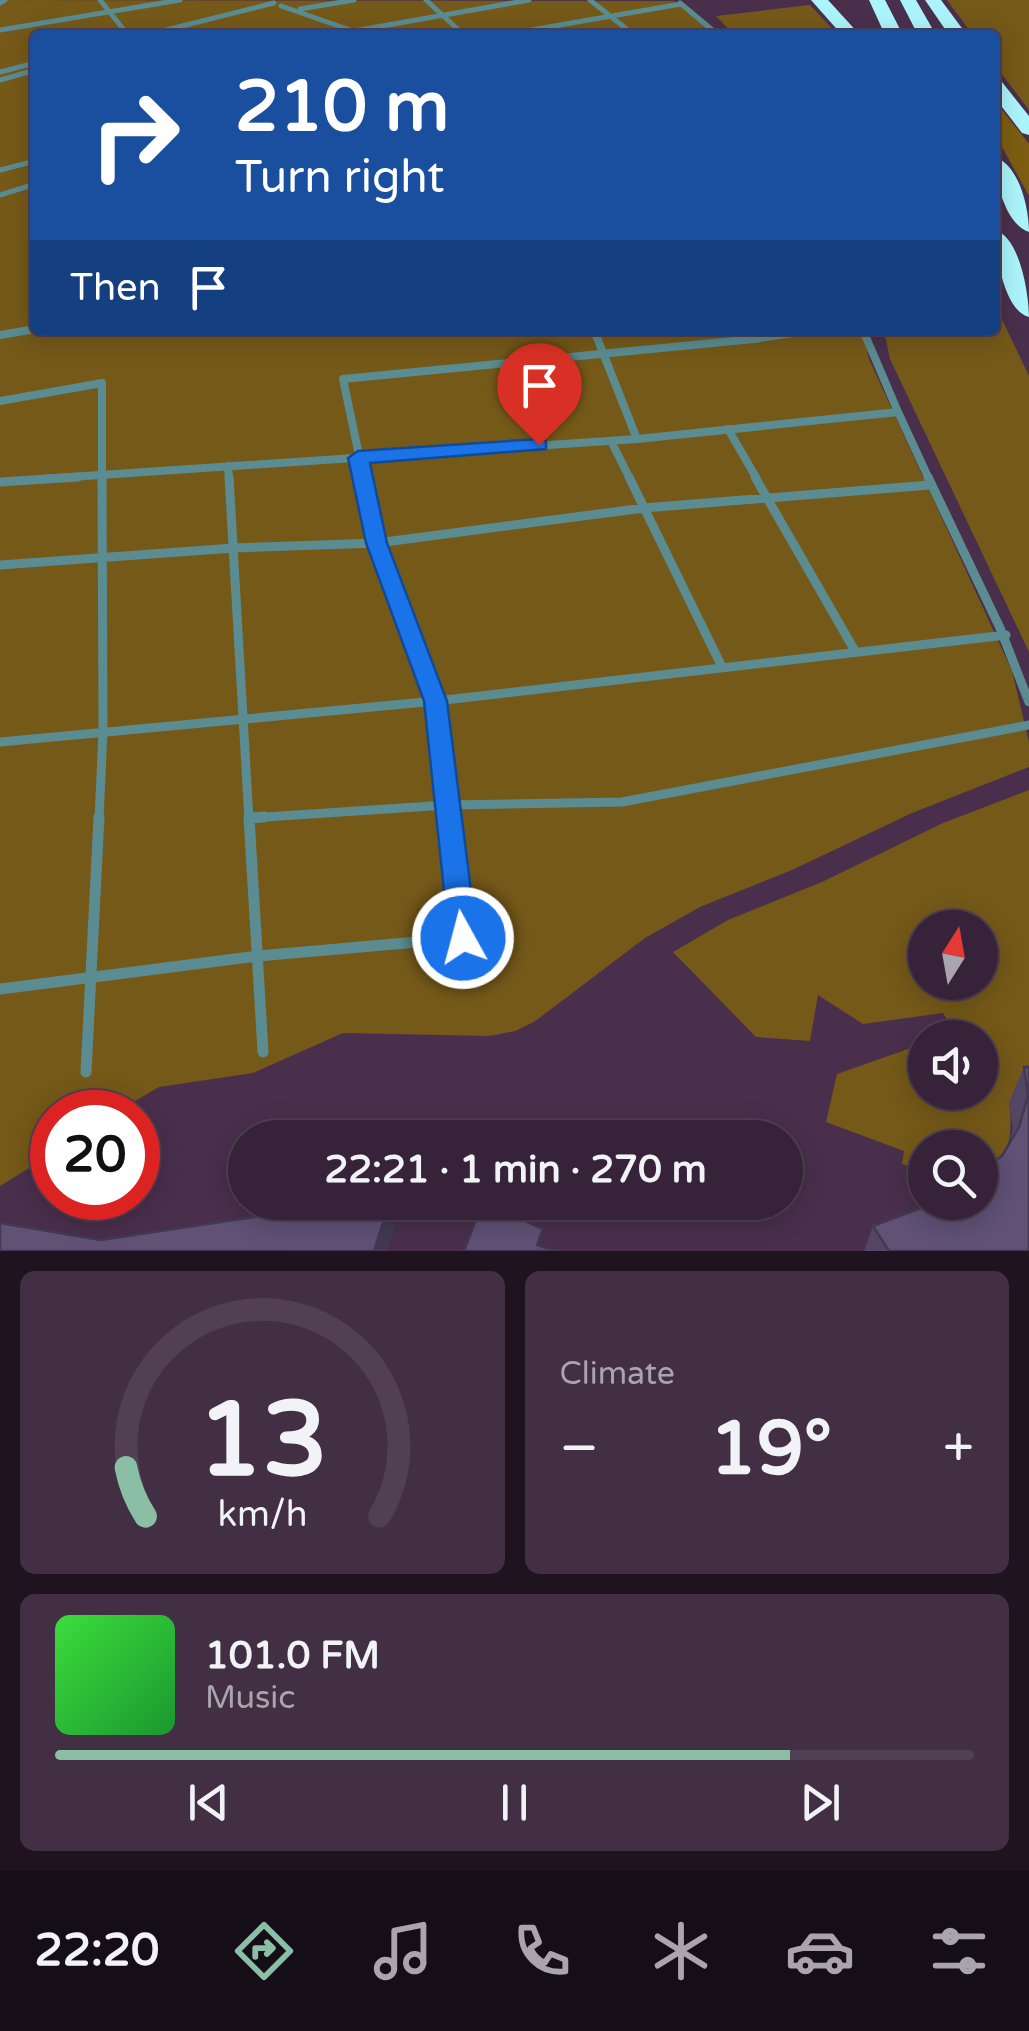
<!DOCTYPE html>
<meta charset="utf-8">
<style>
:root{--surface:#372339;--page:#422f44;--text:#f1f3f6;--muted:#aaa4ae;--line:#514053;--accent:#8abfa5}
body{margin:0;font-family:"Varela Round",sans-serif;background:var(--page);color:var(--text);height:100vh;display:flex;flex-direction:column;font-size:38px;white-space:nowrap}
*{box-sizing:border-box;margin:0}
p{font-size:32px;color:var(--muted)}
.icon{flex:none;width:55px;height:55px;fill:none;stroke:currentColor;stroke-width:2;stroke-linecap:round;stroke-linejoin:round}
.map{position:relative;height:1251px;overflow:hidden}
.panel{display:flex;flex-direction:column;gap:20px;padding:20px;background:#1e131f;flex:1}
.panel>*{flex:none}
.banner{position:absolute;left:30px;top:30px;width:970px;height:305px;border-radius:10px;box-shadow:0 5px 25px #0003,0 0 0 2px var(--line);background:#1a4fa0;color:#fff;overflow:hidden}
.needle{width:65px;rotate:11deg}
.buttons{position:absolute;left:908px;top:910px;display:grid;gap:20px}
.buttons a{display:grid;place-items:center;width:90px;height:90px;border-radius:50%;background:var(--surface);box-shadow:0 5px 25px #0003,0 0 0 2px var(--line);font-size:50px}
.speed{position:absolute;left:30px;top:1090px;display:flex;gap:20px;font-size:50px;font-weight:700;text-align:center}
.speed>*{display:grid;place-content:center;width:130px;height:130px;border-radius:50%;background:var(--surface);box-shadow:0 5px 25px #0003,0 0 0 2px var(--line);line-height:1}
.speed .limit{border:15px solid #d22;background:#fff;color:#111}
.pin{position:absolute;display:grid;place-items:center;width:85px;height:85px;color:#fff;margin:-102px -42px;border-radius:50% 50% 50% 0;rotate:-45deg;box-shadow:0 0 10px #0007}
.pin .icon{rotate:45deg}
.me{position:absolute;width:110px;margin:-55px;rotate:353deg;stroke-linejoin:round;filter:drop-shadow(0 0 8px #0008)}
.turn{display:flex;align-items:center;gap:35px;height:210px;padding:0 40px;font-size:45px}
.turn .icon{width:130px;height:130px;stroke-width:2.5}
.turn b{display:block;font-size:70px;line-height:85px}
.then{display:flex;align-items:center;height:95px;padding:0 40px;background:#0003;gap:20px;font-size:38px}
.big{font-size:75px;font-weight:700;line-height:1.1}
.panel .tile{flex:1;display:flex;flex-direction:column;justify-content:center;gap:15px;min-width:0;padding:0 35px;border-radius:15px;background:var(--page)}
.panel .dial{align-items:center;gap:0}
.dial svg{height:260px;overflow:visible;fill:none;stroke:var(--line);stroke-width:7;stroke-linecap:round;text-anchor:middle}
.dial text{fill:var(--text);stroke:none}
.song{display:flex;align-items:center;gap:30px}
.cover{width:120px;height:120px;border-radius:15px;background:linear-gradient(135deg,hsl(120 70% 55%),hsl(130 70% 35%))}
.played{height:10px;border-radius:5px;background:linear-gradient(90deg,var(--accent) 80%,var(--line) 80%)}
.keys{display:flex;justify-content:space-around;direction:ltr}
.heat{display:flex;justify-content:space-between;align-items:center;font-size:55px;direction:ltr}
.panel .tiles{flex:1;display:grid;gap:20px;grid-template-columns:1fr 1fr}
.tile:last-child{grid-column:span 2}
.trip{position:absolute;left:228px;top:1120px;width:575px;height:100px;border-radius:50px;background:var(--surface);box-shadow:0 5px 25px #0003,0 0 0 2px var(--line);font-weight:700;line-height:100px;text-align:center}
.dock{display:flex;height:160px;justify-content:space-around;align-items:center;background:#160e17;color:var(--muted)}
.dock .icon{width:70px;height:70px}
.dock .selected{color:var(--accent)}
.dock b{font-size:45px;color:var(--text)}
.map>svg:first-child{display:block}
.green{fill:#755919;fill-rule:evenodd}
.forest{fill:#7d5d11}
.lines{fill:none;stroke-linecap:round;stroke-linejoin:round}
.lane-far3{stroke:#5a8c91;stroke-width:5}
.lane-far2{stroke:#5a8c91;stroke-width:8}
.lane-far1{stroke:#5a8c91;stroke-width:9}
.lane{stroke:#5a8c91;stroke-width:11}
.highway{fill:#acf4fb;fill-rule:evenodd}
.wall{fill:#534665}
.shaded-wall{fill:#433952}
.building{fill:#605175;stroke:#433952;stroke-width:2.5}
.route{fill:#1a73e8;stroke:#114b97;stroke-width:2.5}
</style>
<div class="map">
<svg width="1029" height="1251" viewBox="0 0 1029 1251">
<rect width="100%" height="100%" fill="#492f4c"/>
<path class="green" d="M 0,0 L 674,1 L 716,35 L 35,35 L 35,330 L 863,330 L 869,359 L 1012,671 L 1029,742 L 1029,767 L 912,813 L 792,870 L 700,907 L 645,938 L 534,1022 L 515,1031 L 489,1036 L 343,1033 L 253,1073 L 159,1087 L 116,1112 L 52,1112 L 52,1154 L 0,1186 Z
M 947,0 L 1029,0 L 1029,110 L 995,65 L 995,35 L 973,35 Z
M 810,5 L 838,35 L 776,35 L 774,31 L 733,34 L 716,16 Z
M 995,305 L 1029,376 L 1029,652 L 890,359 L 884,330 L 995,330 Z
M 1029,790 L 1029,1102 L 1009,1102 C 1014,1143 1007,1157 980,1187 L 980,1148 L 925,1148 L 925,1171 L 902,1164 L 904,1151 L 826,1122 L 837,1074 L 925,1043 L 925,1092 L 980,1092 L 980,1038 L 941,1037 L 955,1032 L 943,1013 L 863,1024 L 818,995 L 810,1041 L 756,1037 L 673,952 L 728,920 L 822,882 L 943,823 ZM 925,928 L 980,928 L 980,982 L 925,982 Z"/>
<path class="forest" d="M 995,101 L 1029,144 L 1029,196 L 995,134 Z"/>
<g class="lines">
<path class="lane-far3" d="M 100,0 L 128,35
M 426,0 L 464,35
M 590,0 L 634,35
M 0,3 L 5,0
M 680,3 L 716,33
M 281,6 L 356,32
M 300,9 L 354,0
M 0,30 L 180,0
M 354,31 L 529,0
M 146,35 L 274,3
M 502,35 L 681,4
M 695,35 L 716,33
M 0,72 L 35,63
M 0,80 L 35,70
M 0,170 L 35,161
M 0,195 L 35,184"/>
<path class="lane-far2" d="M 0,335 L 35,329
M 754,339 L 812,330
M 0,401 L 102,383 L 102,479
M 898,412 L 929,479
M 728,429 L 757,479
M 637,439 L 898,412 L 863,330
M 611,441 L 630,479
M 228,466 L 229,479
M 41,479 L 637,439 L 594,330
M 364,479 L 343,379 L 754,339 L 760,330"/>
<path class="lane-far1" d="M 229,477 L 249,820
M 363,477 L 377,543 L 436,701 L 450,820
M 629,477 L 722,667
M 755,477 L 855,651
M 928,477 L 1000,628 L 1029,702
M 0,482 L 78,477
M 0,565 L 234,548 L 377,543 L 644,508 L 930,485
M 0,742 L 436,701 L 1006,635
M 249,818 L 447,805 L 622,802 L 1029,725
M 99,820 L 103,731 L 102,477"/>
<path class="lane" d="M 249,817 L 263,1052
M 249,818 L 264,817
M 0,989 L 258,956 L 463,938 L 449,817
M 86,1072 L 99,817"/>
<path class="highway" d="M 811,0 L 828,0 L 860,35 L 842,35 Z
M 869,0 L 885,0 L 903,35 L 885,35 Z
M 900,0 L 916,0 L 936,35 L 918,35 Z
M 925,0 L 941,0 L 967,35 L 949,35 Z
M 995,80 L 1002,82 L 1029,116 L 1029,135 L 1022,133 L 995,98 Z
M 995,157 C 1020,166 1029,209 1029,232 C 1005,224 995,180 995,157 Z
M 995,230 C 1020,237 1029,295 1029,317 C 1004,311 995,253 995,230 Z"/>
</g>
<path class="wall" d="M 1024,1067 L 1029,1067 L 1029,1251 L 864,1251 L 873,1226 L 937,1202 L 1002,1156 L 1008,1145 L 1013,1130 L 1009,1102 Z"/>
<path class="shaded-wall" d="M 390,1202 L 392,1202 L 395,1227 L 387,1251 L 374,1251 Z"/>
<path class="building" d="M 1024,1067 L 1029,1067 L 1029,1251 L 889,1251 L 873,1226 L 937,1202 L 980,1202 L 980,1172 L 1002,1156 L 1019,1127 L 1028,1096 Z
M 355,1202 L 390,1202 L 374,1251 L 0,1251 L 0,1223 L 101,1240 Z
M 483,1202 L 543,1229 L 537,1245 L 555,1251 L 464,1251 Z"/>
<path class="route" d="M 539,439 L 546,441 L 546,449 L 370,463 L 387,543 L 447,701 L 477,938 L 473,946 L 463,950 L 453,946 L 449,938 L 424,701 L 366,543 L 348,458 L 358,451 Z"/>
</svg>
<div class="buttons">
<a><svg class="needle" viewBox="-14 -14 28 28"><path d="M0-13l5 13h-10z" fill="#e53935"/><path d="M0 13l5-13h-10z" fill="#aaa4ae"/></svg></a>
<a><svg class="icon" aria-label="sound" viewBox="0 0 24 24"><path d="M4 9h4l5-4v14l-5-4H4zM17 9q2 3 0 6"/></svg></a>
<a><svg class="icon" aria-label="search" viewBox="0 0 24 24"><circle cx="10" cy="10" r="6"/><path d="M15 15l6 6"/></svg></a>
</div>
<div class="speed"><div class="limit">20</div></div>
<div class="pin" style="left:539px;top:445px;background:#d93025"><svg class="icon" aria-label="arrive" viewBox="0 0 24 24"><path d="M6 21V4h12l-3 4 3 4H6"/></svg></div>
<svg class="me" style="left:463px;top:938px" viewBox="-20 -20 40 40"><circle r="17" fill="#1a73e8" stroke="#fff" stroke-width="3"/><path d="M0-11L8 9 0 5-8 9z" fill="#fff"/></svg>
<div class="trip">22:21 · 1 min · 270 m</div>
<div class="banner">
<div class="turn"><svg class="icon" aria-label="right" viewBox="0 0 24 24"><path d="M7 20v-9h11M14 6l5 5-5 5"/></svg><div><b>210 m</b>Turn right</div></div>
<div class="then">Then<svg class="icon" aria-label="arrive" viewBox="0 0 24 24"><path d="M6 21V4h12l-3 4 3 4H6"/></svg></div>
</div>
</div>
<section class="panel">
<div class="tiles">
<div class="tile dial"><svg viewBox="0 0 100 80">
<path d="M14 69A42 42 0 1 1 86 69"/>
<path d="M14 69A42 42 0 0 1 8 54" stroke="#8abfa5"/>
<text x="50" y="56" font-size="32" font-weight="700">13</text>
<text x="50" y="72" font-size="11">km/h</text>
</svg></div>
<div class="tile"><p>Climate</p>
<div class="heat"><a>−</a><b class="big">19°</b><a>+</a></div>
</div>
<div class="tile">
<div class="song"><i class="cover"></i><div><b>101.0 FM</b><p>Music</p></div></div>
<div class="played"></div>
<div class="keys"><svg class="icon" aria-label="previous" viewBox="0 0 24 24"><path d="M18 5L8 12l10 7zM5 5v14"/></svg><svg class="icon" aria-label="pause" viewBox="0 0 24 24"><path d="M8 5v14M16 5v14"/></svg><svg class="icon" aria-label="next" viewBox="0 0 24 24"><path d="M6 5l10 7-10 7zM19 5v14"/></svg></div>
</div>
</div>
</section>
<nav class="dock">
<b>22:20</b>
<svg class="icon selected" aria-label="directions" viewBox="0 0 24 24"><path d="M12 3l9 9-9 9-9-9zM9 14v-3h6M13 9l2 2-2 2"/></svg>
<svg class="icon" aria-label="music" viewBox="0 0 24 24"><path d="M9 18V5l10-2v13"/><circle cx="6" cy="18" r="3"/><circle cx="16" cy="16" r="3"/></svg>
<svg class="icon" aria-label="phone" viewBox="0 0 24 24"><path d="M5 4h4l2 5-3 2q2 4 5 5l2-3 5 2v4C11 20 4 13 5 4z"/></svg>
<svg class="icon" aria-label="climate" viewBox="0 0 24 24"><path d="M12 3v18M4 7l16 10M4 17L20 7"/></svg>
<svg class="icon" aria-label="car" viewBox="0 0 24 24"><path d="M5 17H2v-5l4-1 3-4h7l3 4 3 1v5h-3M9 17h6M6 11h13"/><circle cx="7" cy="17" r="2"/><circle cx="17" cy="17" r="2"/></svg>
<svg class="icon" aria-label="filters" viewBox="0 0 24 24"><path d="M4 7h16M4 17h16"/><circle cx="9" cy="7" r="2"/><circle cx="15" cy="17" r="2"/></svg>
</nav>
